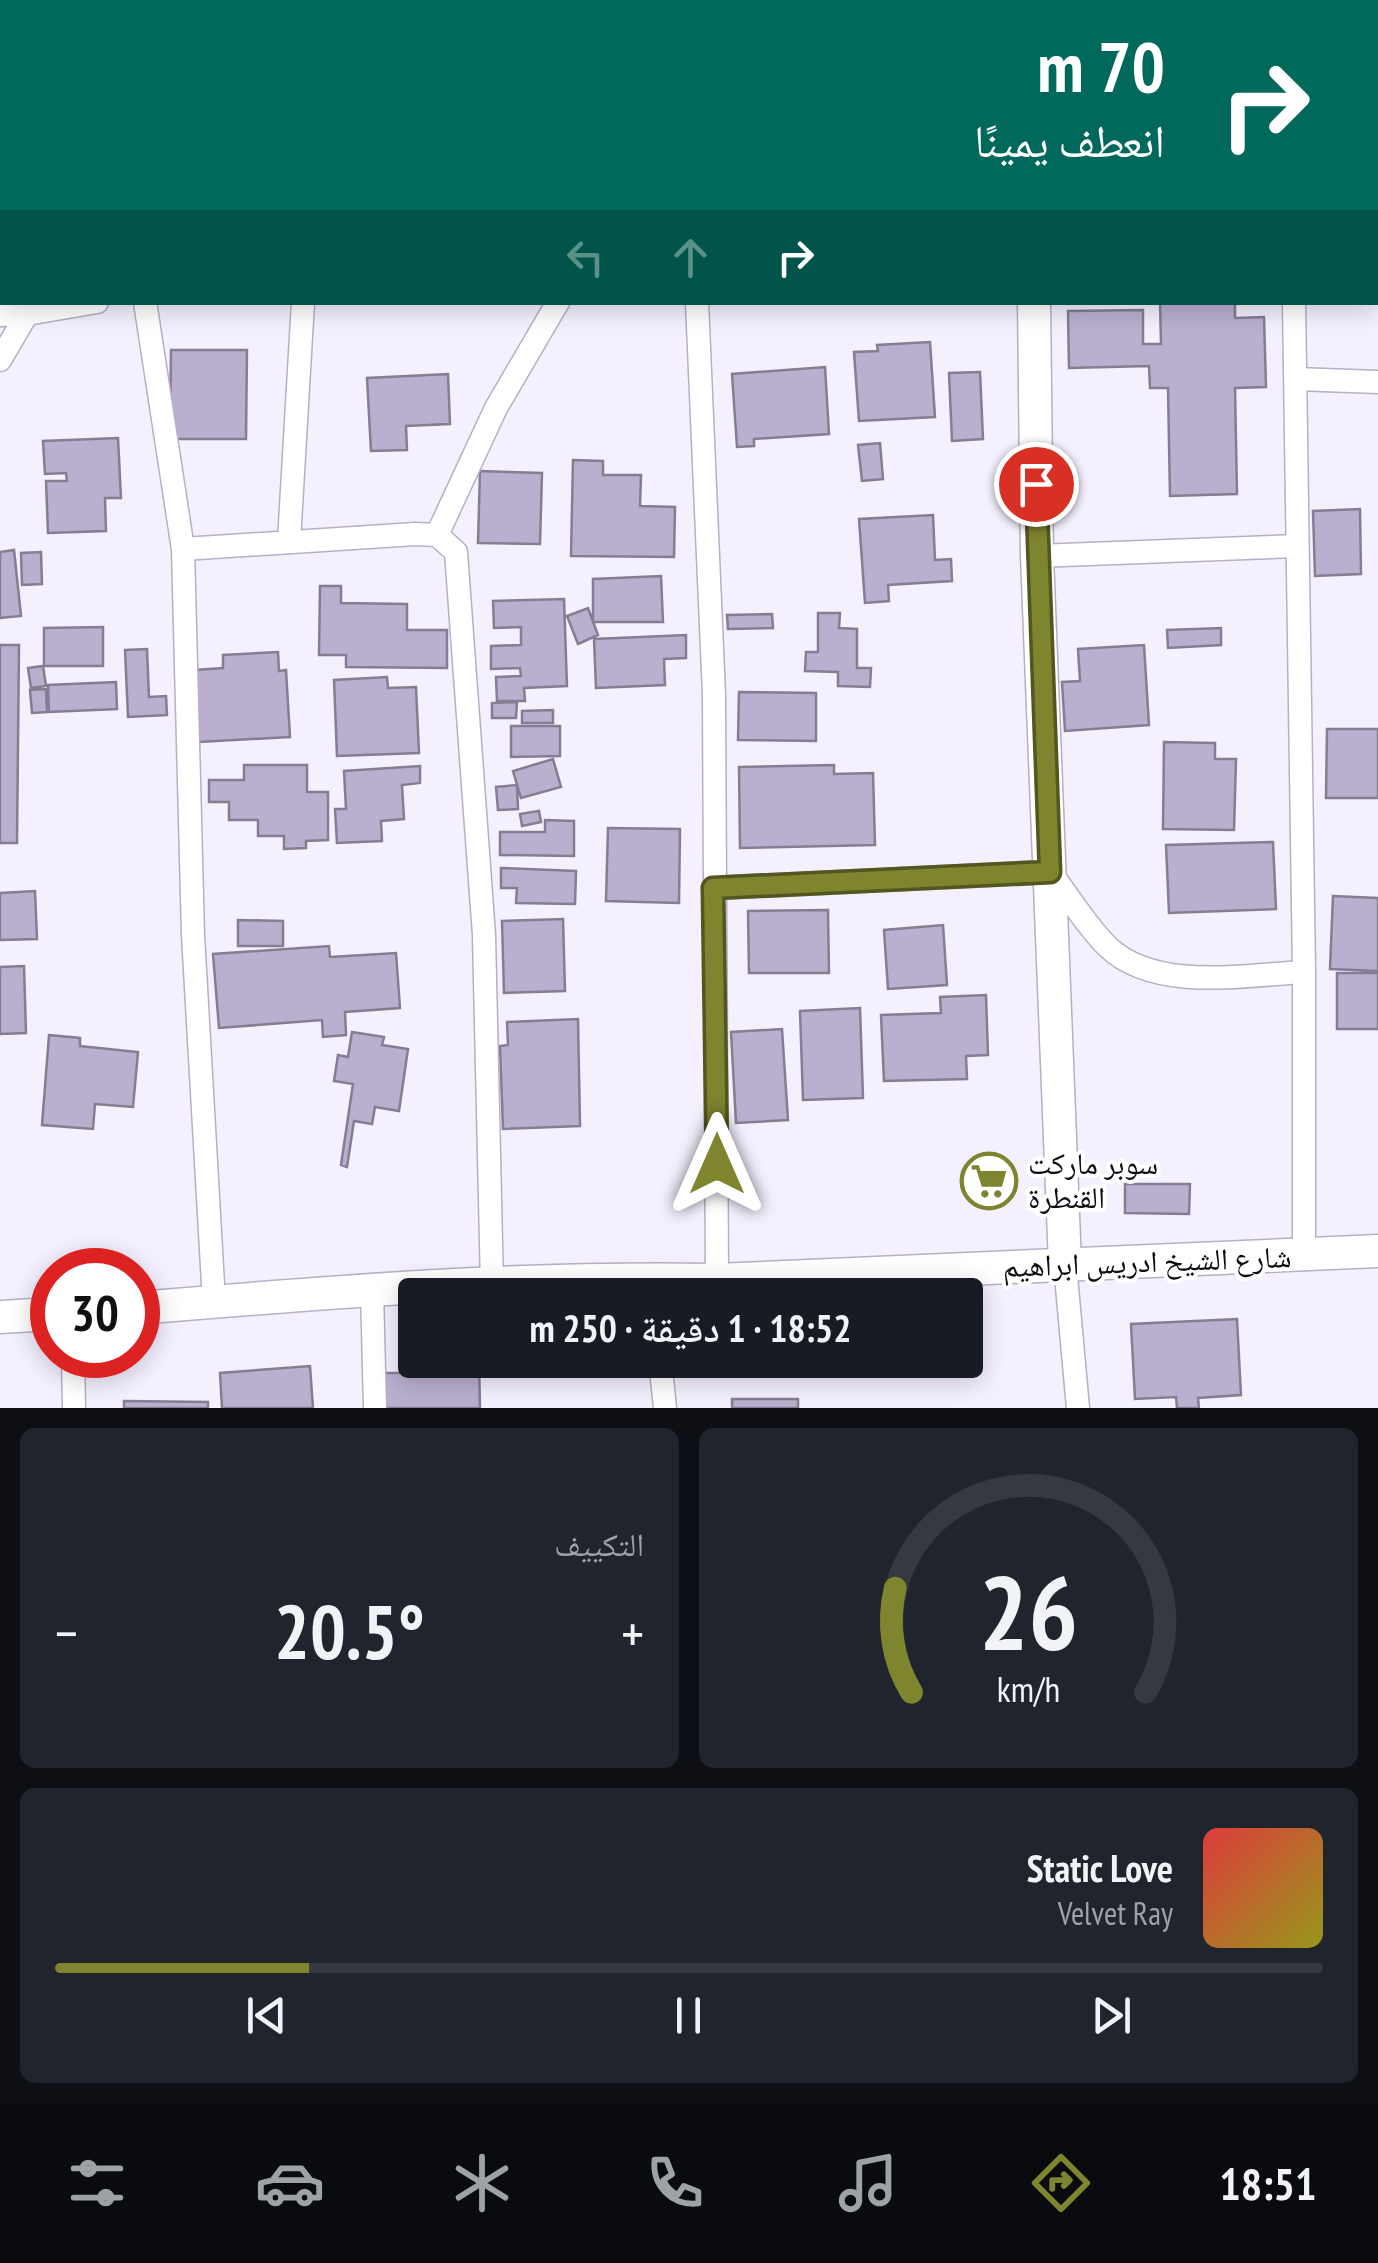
<!DOCTYPE html>
<html lang="ar">
<meta charset="utf-8">
<style>
:root{--surface:#171b24;--page:#20242c;--text:#f1f3f6;--muted:#9ea1a6;--line:#363941;--accent:#7f842f}
body{margin:0;font-family:"PT Sans Narrow","Noto Naskh Arabic",sans-serif;background:var(--page);color:var(--text);direction:rtl;height:100vh;display:flex;flex-direction:column;font-size:38px;white-space:nowrap}
*{box-sizing:border-box;margin:0}
p{font-size:32px;color:var(--muted)}
.icon{flex:none;width:55px;height:55px;fill:none;stroke:currentColor;stroke-width:2;stroke-linecap:round;stroke-linejoin:round}
.map{position:relative;height:1408px;overflow:hidden;direction:ltr}
.panel{display:flex;flex-direction:column;gap:20px;padding:20px;background:#0d0f14;flex:1}
.panel>*{flex:none}
.top-card{position:absolute;left:0px;top:0px;width:1380px;height:305px;box-shadow:0 5px 25px #0003;direction:rtl;background:#00695c;color:#fff;overflow:hidden}
.speed{position:absolute;left:30px;top:1248px;display:flex;gap:20px;font-size:50px;font-weight:700;text-align:center}
.speed>*{display:grid;place-content:center;width:130px;height:130px;border-radius:50%;background:var(--surface);box-shadow:0 5px 25px #0003;line-height:1}
.speed .limit{border:15px solid #d22;background:#fff;color:#111}
.pin{position:absolute;display:grid;place-items:center;width:85px;height:85px;color:#fff;margin:-42px;border:5px solid #fff;border-radius:50%;box-shadow:0 2px 10px #0007}
.me{position:absolute;width:110px;margin:-55px;rotate:0deg;stroke-linejoin:round;filter:drop-shadow(0 0 8px #0008)}
.turn{display:flex;align-items:center;gap:35px;height:210px;padding:0 50px;font-size:45px}
.turn .icon{width:130px;height:130px;stroke-width:2.5}
.turn b{display:block;font-size:70px;line-height:85px}
.lanes{display:flex;align-items:center;height:95px;padding:0 50px;background:#0003;justify-content:center;gap:50px;direction:ltr}
.lanes .off{opacity:.35}
.big{font-size:75px;font-weight:600;line-height:1.1}
.panel .card{flex:1;display:flex;flex-direction:column;justify-content:center;gap:15px;min-width:0;padding:0 35px;border-radius:15px;background:var(--page)}
.panel .dial{align-items:center;gap:0}
.dial svg{height:260px;overflow:visible;fill:none;stroke:var(--line);stroke-width:7;stroke-linecap:round;text-anchor:middle}
.dial text{fill:var(--text);stroke:none}
.song{display:flex;align-items:center;gap:30px}
.cover{width:120px;height:120px;border-radius:15px;background:linear-gradient(135deg,hsl(0 70% 55%),hsl(60 70% 35%))}
.played{height:10px;border-radius:5px;background:linear-gradient(90deg,var(--accent) 20%,var(--line) 20%)}
.keys{display:flex;justify-content:space-around;direction:ltr}
.heat{display:flex;justify-content:space-between;align-items:center;font-size:55px;direction:ltr}
.panel .tiles{flex:1;display:grid;gap:20px;grid-template-columns:1fr 1fr}
.card:last-child{grid-column:span 2}
.trip{position:absolute;left:398px;top:1278px;width:585px;height:100px;border-radius:10px;background:var(--surface);box-shadow:0 5px 25px #0003;font-weight:600;line-height:100px;text-align:center;direction:rtl}
.menu{display:flex;height:160px;justify-content:space-around;align-items:center;background:#090b0e;color:var(--muted)}
.menu .icon{width:70px;height:70px}
.menu .active{color:var(--accent)}
.menu b{font-size:45px;color:var(--text)}
.map>svg:first-child{display:block}
.building{fill:#bbafd0;stroke:#857d92;stroke-width:2.5}
.lines{fill:none;stroke-linecap:round;stroke-linejoin:round}
.street-casing{stroke:#b7afc6;stroke-width:25}
.secondary-casing{stroke:#b7afc6;stroke-width:35}
.street{stroke:#fff;stroke-width:22}
.secondary{stroke:#fff;stroke-width:32}
.route-casing{stroke:#53561f;stroke-width:25}
.route{stroke:#7f842f;stroke-width:18}
.labels{text-anchor:middle;stroke-width:8;stroke-linejoin:round;paint-order:stroke}
.poi-label{font-size:30px;fill:#0f0c13;stroke:#fff;text-anchor:start}
.street-label{font-size:30px;fill:#0f0c13;stroke:#fff}
</style>
<div class="map">
<svg width="1378" height="1408" viewBox="0 0 1378 1408">
<rect width="100%" height="100%" fill="#f4f0fe"/>
<path class="building" d="M 0,0 L 95,0 L 95,2 L 2,2 L 0,18 Z
M 140,0 L 224,0 L 224,2 L 140,2 Z
M 583,0 L 666,0 L 666,2 L 549,2 Z
M 864,0 L 940,0 L 940,2 L 864,2 Z
M 1160,302 L 1235,302 L 1235,318 L 1264,317 L 1266,387 L 1235,388 L 1237,494 L 1170,496 L 1168,388 L 1150,388 L 1149,366 L 1069,368 L 1068,311 L 1143,310 L 1143,344 L 1161,344 Z
M 930,342 L 935,417 L 859,421 L 854,352 L 878,351 L 877,345 Z
M 171,350 L 247,350 L 246,439 L 170,439 Z
M 825,367 L 829,434 L 754,439 L 754,446 L 737,447 L 732,374 Z
M 980,372 L 983,439 L 952,441 L 949,373 Z
M 448,374 L 450,424 L 406,426 L 407,450 L 371,451 L 367,378 Z
M 118,438 L 121,498 L 105,498 L 106,531 L 48,533 L 46,481 L 67,481 L 66,473 L 45,474 L 43,441 Z
M 880,443 L 883,479 L 862,481 L 858,445 Z
M 573,460 L 603,461 L 603,475 L 641,475 L 640,506 L 675,507 L 674,557 L 571,556 Z
M 480,471 L 542,473 L 540,544 L 478,543 Z
M 1360,509 L 1361,574 L 1315,576 L 1313,511 Z
M 933,515 L 935,560 L 951,559 L 952,581 L 888,585 L 889,601 L 865,603 L 859,519 Z
M 14,550 L 21,616 L 0,618 L 0,552 Z
M 41,552 L 42,584 L 22,585 L 21,553 Z
M 661,576 L 663,622 L 593,622 L 593,579 Z
M 320,586 L 341,586 L 341,603 L 407,604 L 407,630 L 447,630 L 447,668 L 346,667 L 346,655 L 319,655 Z
M 564,599 L 567,686 L 524,688 L 525,701 L 497,701 L 496,677 L 521,676 L 520,668 L 491,669 L 491,646 L 521,645 L 521,627 L 494,628 L 493,601 Z
M 588,608 L 598,635 L 578,644 L 567,616 Z
M 818,613 L 840,613 L 839,628 L 857,629 L 857,668 L 871,668 L 870,687 L 838,686 L 838,672 L 805,671 L 806,652 L 818,652 Z
M 772,614 L 773,628 L 728,629 L 727,615 Z
M 103,627 L 103,666 L 44,666 L 44,628 Z
M 1221,628 L 1221,645 L 1168,648 L 1167,630 Z
M 686,635 L 686,658 L 664,659 L 665,685 L 596,688 L 594,639 Z
M 0,645 L 19,645 L 17,843 L 0,843 Z
M 1144,645 L 1149,725 L 1065,731 L 1062,682 L 1080,681 L 1078,649 Z
M 147,649 L 149,697 L 166,696 L 167,715 L 128,717 L 125,650 Z
M 278,652 L 279,671 L 286,670 L 290,737 L 199,742 L 195,670 L 223,668 L 223,655 Z
M 43,666 L 46,686 L 31,688 L 28,668 Z
M 387,677 L 388,688 L 416,687 L 419,753 L 337,756 L 334,680 Z
M 116,682 L 117,709 L 49,712 L 48,685 Z
M 46,689 L 47,712 L 32,713 L 30,690 Z
M 739,692 L 816,693 L 816,741 L 738,740 Z
M 517,702 L 516,718 L 492,718 L 492,703 Z
M 553,710 L 553,723 L 522,723 L 522,711 Z
M 511,726 L 560,726 L 560,756 L 511,757 Z
M 1327,729 L 1378,729 L 1378,798 L 1326,798 Z
M 1164,742 L 1215,743 L 1215,759 L 1236,759 L 1234,830 L 1163,829 Z
M 553,759 L 561,787 L 521,798 L 513,771 Z
M 244,765 L 307,765 L 307,792 L 328,792 L 328,840 L 306,841 L 306,848 L 284,849 L 284,836 L 258,836 L 258,820 L 229,820 L 229,802 L 209,802 L 209,780 L 244,780 Z
M 834,765 L 834,774 L 873,773 L 875,845 L 740,848 L 739,767 Z
M 420,766 L 420,783 L 402,785 L 404,819 L 381,821 L 382,841 L 337,843 L 335,809 L 346,809 L 344,771 Z
M 517,785 L 518,809 L 498,810 L 496,787 Z
M 539,811 L 541,822 L 522,826 L 520,814 Z
M 545,820 L 574,821 L 574,856 L 500,855 L 500,832 L 545,832 Z
M 608,828 L 680,829 L 679,903 L 606,901 Z
M 1273,842 L 1276,909 L 1169,913 L 1166,845 Z
M 501,868 L 576,871 L 575,904 L 516,903 L 517,888 L 501,888 Z
M 35,891 L 37,939 L 0,940 L 0,893 Z
M 1333,896 L 1378,898 L 1378,971 L 1330,969 Z
M 828,910 L 829,973 L 749,973 L 748,911 Z
M 563,919 L 565,991 L 504,993 L 502,921 Z
M 238,920 L 283,921 L 283,946 L 238,946 Z
M 943,925 L 947,985 L 888,989 L 884,930 Z
M 329,946 L 330,957 L 396,953 L 400,1008 L 345,1012 L 346,1035 L 323,1037 L 322,1020 L 219,1028 L 213,954 Z
M 24,966 L 26,1033 L 0,1034 L 0,967 Z
M 1337,973 L 1378,973 L 1378,1029 L 1337,1029 Z
M 986,995 L 988,1055 L 966,1056 L 967,1079 L 884,1081 L 881,1015 L 941,1013 L 940,997 Z
M 860,1008 L 863,1098 L 803,1100 L 800,1011 Z
M 578,1019 L 580,1126 L 503,1129 L 500,1046 L 508,1045 L 507,1022 Z
M 782,1029 L 788,1120 L 736,1123 L 731,1032 Z
M 352,1032 L 384,1037 L 382,1045 L 408,1049 L 399,1111 L 375,1107 L 372,1124 L 354,1121 L 347,1167 L 341,1165 L 353,1084 L 334,1081 L 338,1055 L 348,1057 Z
M 49,1035 L 80,1038 L 80,1046 L 138,1052 L 133,1107 L 95,1104 L 93,1129 L 42,1125 Z
M 1125,1184 L 1190,1184 L 1189,1214 L 1125,1213 Z
M 1237,1319 L 1241,1395 L 1198,1398 L 1199,1408 L 1177,1408 L 1176,1397 L 1135,1399 L 1131,1324 Z
M 437,1360 L 479,1360 L 480,1408 L 383,1408 L 383,1373 L 437,1373 Z
M 310,1366 L 313,1408 L 222,1408 L 220,1373 Z
M 732,1399 L 798,1399 L 798,1408 L 732,1408 Z
M 124,1401 L 208,1402 L 208,1408 L 124,1408 Z"/>
<g class="lines">
<g class="street-casing">
<path id="street" d="M 293,0 L 293,2
M 807,0 L 809,2
M 548,2 L 549,0
M 1178,2 L 1182,0
M 0,198 L 2,209
M 145,302 L 183,549 L 193,935 L 214,1302
M 697,302 L 714,695 L 717,1280
M 1294,302 L 1304,972 L 1304,1255
M 0,315 L 27,314 L 97,302
M 0,360 L 27,314 L 26,306
M 1296,379 L 1378,382
M 437,535 L 496,408 L 558,302
M 289,541 L 303,302
M 183,549 L 415,534 L 437,535 L 456,552 L 484,935 L 492,1286
M 1037,556 L 1296,546
M 713,888 L 1050,872 C 1069,896 1086,926 1108,947 C 1155,992 1245,975 1304,972
M 1065,1265 L 1078,1408
M 372,1290 L 375,1408
M 73,1355 L 74,1408
M 660,1360 L 665,1408"/>
</g>
<g class="secondary-casing">
<path id="secondary" d="M 1021,0 L 1021,2
M 1034,302 L 1037,556 L 1065,1265
M 138,1308 C 330,1292 524,1276 717,1280 L 1378,1251
M 0,1317 L 52,1314"/>
</g>
<use href="#street" class="street"/>
<use href="#secondary" class="secondary"/>
</g>
<g class="lines">
<g class="route-casing">
<path id="route" d="M 717,1164 L 713,888 L 1050,872 L 1036,484"/>
</g>
<use href="#route" class="route"/>
</g>
<defs>
<g id="supermarket-ring" transform="scale(2.875)"><circle r="9.5" fill="#fff" stroke="#7f842f" stroke-width="1.5"/><path d="M-6-5.5h2.5l.6 2H6L4.5 2H-2.5L-4.4-4H-6ZM-1.5 3.2a1.3 1.3 0 1 0 .1 0ZM3 3.2a1.3 1.3 0 1 0 .1 0Z" fill="#7f842f"/></g>
</defs>
<g fill-rule="evenodd">
<use href="#supermarket-ring" x="989" y="1181"/>
</g>
<g class="labels">
<g class="poi-label">
<text x="1028" y="1174">سوبر ماركت<tspan x="1028" dy="34">القنطرة</tspan></text>
</g>
<g class="street-label">
<text transform="translate(1147 1262) rotate(-2)" y="10">شارع الشيخ ادريس ابراهيم</text>
</g>
</g>
</svg>
<div class="speed"><div class="limit">30</div></div>
<div class="pin" style="left:1036px;top:484px;background:#d93025"><svg class="icon" aria-label="arrive" viewBox="0 0 24 24"><path d="M6 21V4h12l-3 4 3 4H6"/></svg></div>
<svg class="me" style="left:717px;top:1164px" viewBox="-20 -20 40 40"><path d="M0-17L14 15 0 8-14 15z" fill="#7f842f" stroke="#fff" stroke-width="4"/></svg>
<div class="trip">18:52 · 1 دقيقة · 250 m</div>
<div class="top-card">
<div class="turn"><svg class="icon" aria-label="right" viewBox="0 0 24 24"><path d="M7 20v-9h11M14 6l5 5-5 5"/></svg><div><b>70 m</b>انعطف يمينًا</div></div>
<div class="lanes"><svg class="icon off" aria-label="left" viewBox="0 0 24 24"><path d="M17 20v-9H6M10 6l-5 5 5 5"/></svg><svg class="icon off" aria-label="ahead" viewBox="0 0 24 24"><path d="M12 20V5M6 11l6-6 6 6"/></svg><svg class="icon" aria-label="right" viewBox="0 0 24 24"><path d="M7 20v-9h11M14 6l5 5-5 5"/></svg></div>
</div>
</div>
<section class="panel">
<div class="tiles">
<div class="card dial"><svg viewBox="0 0 100 80">
<path d="M14 69A42 42 0 1 1 86 69"/>
<path d="M14 69A42 42 0 0 1 9 37" stroke="#7f842f"/>
<text x="50" y="56" font-size="32" font-weight="700">26</text>
<text x="50" y="72" font-size="11">km/h</text>
</svg></div>
<div class="card"><p>التكييف</p>
<div class="heat"><a>−</a><b class="big">20.5°</b><a>+</a></div>
</div>
<div class="card">
<div class="song"><i class="cover"></i><div><b>Static Love</b><p>Velvet Ray</p></div></div>
<div class="played"></div>
<div class="keys"><svg class="icon" aria-label="previous" viewBox="0 0 24 24"><path d="M18 5L8 12l10 7zM5 5v14"/></svg><svg class="icon" aria-label="pause" viewBox="0 0 24 24"><path d="M8 5v14M16 5v14"/></svg><svg class="icon" aria-label="next" viewBox="0 0 24 24"><path d="M6 5l10 7-10 7zM19 5v14"/></svg></div>
</div>
</div>
</section>
<nav class="menu">
<b>18:51</b>
<svg class="icon active" aria-label="directions" viewBox="0 0 24 24"><path d="M12 3l9 9-9 9-9-9zM9 14v-3h6M13 9l2 2-2 2"/></svg>
<svg class="icon" aria-label="music" viewBox="0 0 24 24"><path d="M9 18V5l10-2v13"/><circle cx="6" cy="18" r="3"/><circle cx="16" cy="16" r="3"/></svg>
<svg class="icon" aria-label="phone" viewBox="0 0 24 24"><path d="M5 4h4l2 5-3 2q2 4 5 5l2-3 5 2v4C11 20 4 13 5 4z"/></svg>
<svg class="icon" aria-label="climate" viewBox="0 0 24 24"><path d="M12 3v18M4 7l16 10M4 17L20 7"/></svg>
<svg class="icon" aria-label="car" viewBox="0 0 24 24"><path d="M5 17H2v-5l4-1 3-4h7l3 4 3 1v5h-3M9 17h6M6 11h13"/><circle cx="7" cy="17" r="2"/><circle cx="17" cy="17" r="2"/></svg>
<svg class="icon" aria-label="filters" viewBox="0 0 24 24"><path d="M4 7h16M4 17h16"/><circle cx="9" cy="7" r="2"/><circle cx="15" cy="17" r="2"/></svg>
</nav>
